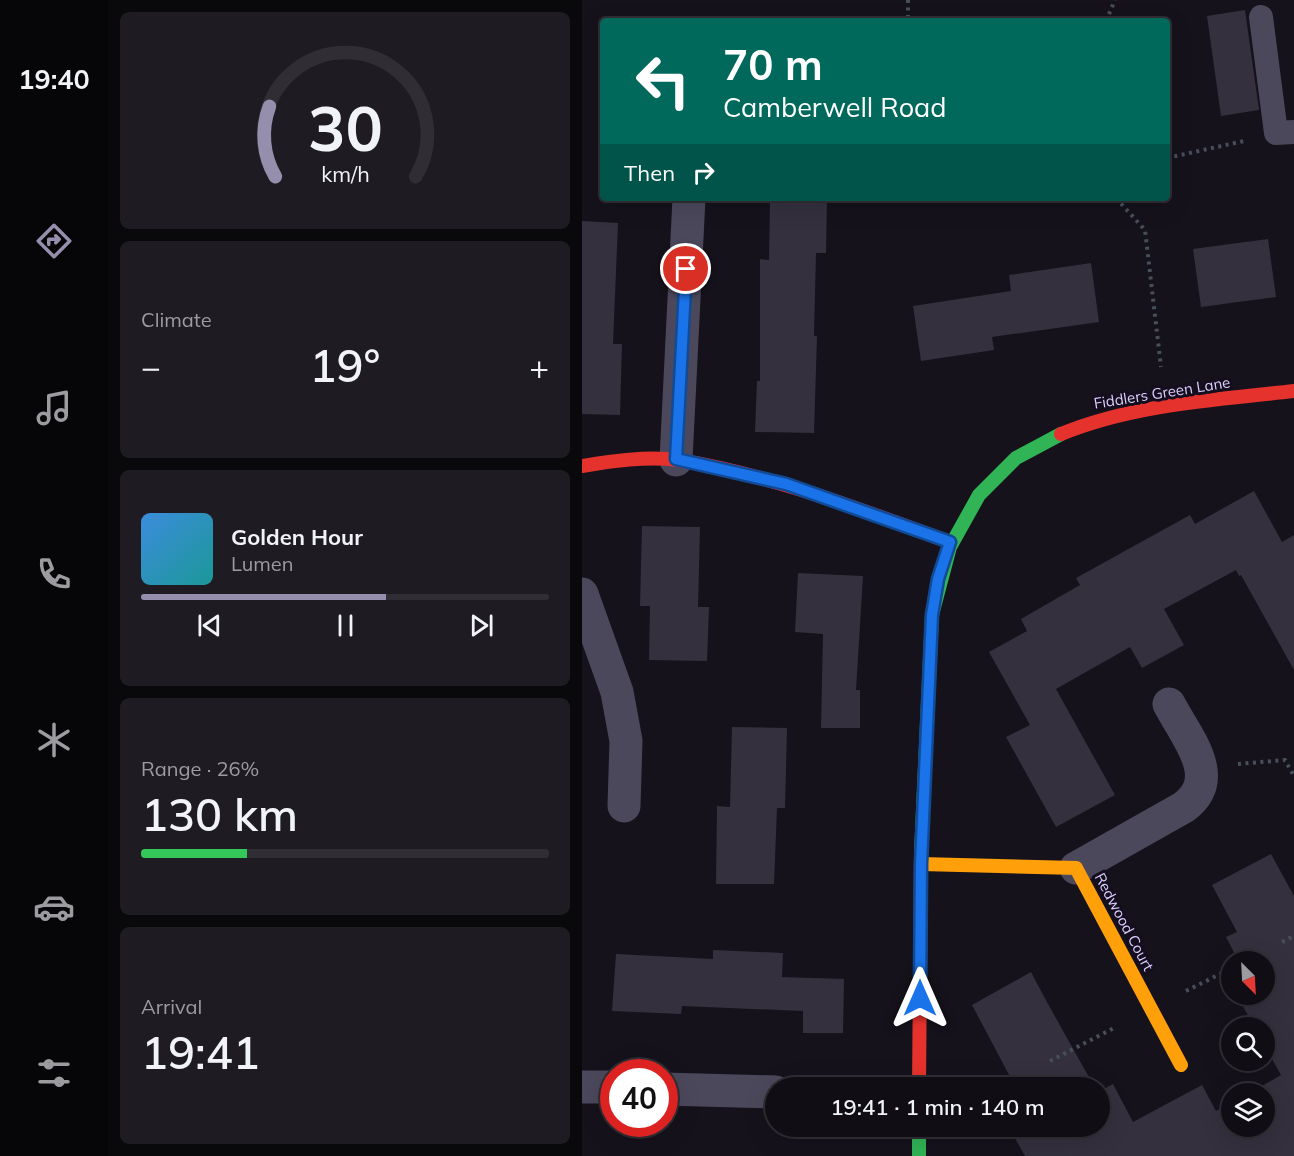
<!DOCTYPE html>
<meta charset="utf-8">
<style>
:root{--surface:#100e14;--page:#1e1c22;--text:#f1f3f6;--muted:#9c9ca0;--line:#302e34;--accent:#968ead}
body{margin:0;font-family:Mulish,sans-serif;background:var(--page);color:var(--text);height:100vh;display:flex;flex-direction:column;font-size:22px;white-space:nowrap}
*{box-sizing:border-box;margin:0}
p{font-size:20px;color:var(--muted)}
.icon{flex:none;width:33px;height:33px;fill:none;stroke:currentColor;stroke-width:2;stroke-linecap:round;stroke-linejoin:round}
.map{position:relative;flex:1;overflow:hidden}
.side{display:flex;flex-direction:column;gap:12px;padding:12px;background:#09080b;width:474px}
.side>*{flex:none}
.banner{position:absolute;left:18px;top:18px;width:570px;height:183px;border-radius:6px;box-shadow:0 6px 24px #0002,0 0 0 2px var(--line);background:#00695c;color:#fff;overflow:hidden}
.needle{width:39px;rotate:156deg}
.fabs{position:absolute;left:639px;top:951px;display:grid;gap:12px}
.fabs a{display:grid;place-items:center;width:54px;height:54px;border-radius:50%;background:var(--surface);box-shadow:0 6px 24px #0002,0 0 0 2px var(--line);font-size:30px}
.speed{position:absolute;left:18px;top:1059px;display:flex;gap:12px;font-size:30px;font-weight:700;text-align:center}
.speed>*{display:grid;place-content:center;width:78px;height:78px;border-radius:50%;background:var(--surface);box-shadow:0 6px 24px #0002,0 0 0 2px var(--line);line-height:1}
.speed .limit{border:9px solid #d22;background:#fff;color:#111}
.pin{position:absolute;display:grid;place-items:center;width:51px;height:51px;color:#fff;margin:-26px;border:3px solid #fff;border-radius:50%;box-shadow:0 2px 6px #0007}
.me{position:absolute;width:66px;margin:-33px;rotate:0deg;stroke-linejoin:round;filter:drop-shadow(0 0 4px #0008)}
.turn{display:flex;align-items:center;gap:21px;height:126px;padding:0 24px;font-size:27px}
.turn .icon{width:78px;height:78px;stroke-width:2.5}
.turn b{display:block;font-size:42px;line-height:51px}
.then{display:flex;align-items:center;height:57px;padding:0 24px;background:#0003;gap:12px;font-size:22px}
.big{font-size:45px;font-weight:600;line-height:1.1}
.side .widget{flex:1;display:flex;flex-direction:column;justify-content:center;gap:9px;min-width:0;padding:0 21px;border-radius:9px;background:var(--page)}
.side .dial{align-items:center;gap:0}
.dial svg{height:156px;overflow:visible;fill:none;stroke:var(--line);stroke-width:7;stroke-linecap:round;text-anchor:middle}
.dial text{fill:var(--text);stroke:none}
.song{display:flex;align-items:center;gap:18px}
.cover{width:72px;height:72px;border-radius:9px;background:linear-gradient(135deg,hsl(210 70% 55%),hsl(180 70% 35%))}
.played{height:6px;border-radius:3px;background:linear-gradient(90deg,var(--accent) 60%,var(--line) 60%)}
.keys{display:flex;justify-content:space-around;direction:ltr}
.heat{display:flex;justify-content:space-between;align-items:center;font-size:33px;direction:ltr}
.charge{height:9px;border-radius:4px;background:linear-gradient(90deg,#34c759 26%,var(--line) 0)}
.trip{position:absolute;left:183px;top:1077px;width:345px;height:60px;border-radius:30px;background:var(--surface);box-shadow:0 6px 24px #0002,0 0 0 2px var(--line);font-weight:600;line-height:60px;text-align:center}
main{display:flex;flex:1;min-height:0}
.dock{display:flex;flex-direction:column;width:108px;justify-content:space-around;align-items:center;background:#060608;color:var(--muted)}
.dock .icon{width:42px;height:42px}
.dock .current{color:var(--accent)}
.dock b{font-size:27px;color:var(--text)}
.map>svg:first-child{display:block}
.building{fill:#34303e}
.lines{fill:none;stroke-linecap:round;stroke-linejoin:round}
.path{stroke:#474e5c;stroke-width:4;stroke-dasharray:3 4.5;stroke-linecap:butt}
.lane{stroke:#4b485c;stroke-width:24}
.street{stroke:#4b485c;stroke-width:33}
.fast{stroke:#30b455;stroke-width:14}
.slow{stroke:#ff9f0a;stroke-width:14}
.jam{stroke:#e5322d;stroke-width:14}
.route-casing{stroke:#114b97;stroke-width:15}
.route{stroke:#1a73e8;stroke-width:10}
.labels{text-anchor:middle;stroke-width:6;stroke-linejoin:round;paint-order:stroke}
.street-label{font-size:15px;fill:#dbd0fb;stroke:#140e1f}
</style>
<main>
<nav class="dock">
<b>19:40</b>
<svg class="icon current" aria-label="directions" viewBox="0 0 24 24"><path d="M12 3l9 9-9 9-9-9zM9 14v-3h6M13 9l2 2-2 2"/></svg>
<svg class="icon" aria-label="music" viewBox="0 0 24 24"><path d="M9 18V5l10-2v13"/><circle cx="6" cy="18" r="3"/><circle cx="16" cy="16" r="3"/></svg>
<svg class="icon" aria-label="phone" viewBox="0 0 24 24"><path d="M5 4h4l2 5-3 2q2 4 5 5l2-3 5 2v4C11 20 4 13 5 4z"/></svg>
<svg class="icon" aria-label="climate" viewBox="0 0 24 24"><path d="M12 3v18M4 7l16 10M4 17L20 7"/></svg>
<svg class="icon" aria-label="car" viewBox="0 0 24 24"><path d="M5 17H2v-5l4-1 3-4h7l3 4 3 1v5h-3M9 17h6M6 11h13"/><circle cx="7" cy="17" r="2"/><circle cx="17" cy="17" r="2"/></svg>
<svg class="icon" aria-label="filters" viewBox="0 0 24 24"><path d="M4 7h16M4 17h16"/><circle cx="9" cy="7" r="2"/><circle cx="15" cy="17" r="2"/></svg>
</nav>
<section class="side">
<div class="widget dial"><svg viewBox="0 0 100 80">
<path d="M14 69A42 42 0 1 1 86 69"/>
<path d="M14 69A42 42 0 0 1 11 33" stroke="#968ead"/>
<text x="50" y="56" font-size="32" font-weight="700">30</text>
<text x="50" y="72" font-size="11">km/h</text>
</svg></div>
<div class="widget"><p>Climate</p>
<div class="heat"><a>−</a><b class="big">19°</b><a>+</a></div>
</div>
<div class="widget">
<div class="song"><i class="cover"></i><div><b>Golden Hour</b><p>Lumen</p></div></div>
<div class="played"></div>
<div class="keys"><svg class="icon" aria-label="previous" viewBox="0 0 24 24"><path d="M18 5L8 12l10 7zM5 5v14"/></svg><svg class="icon" aria-label="pause" viewBox="0 0 24 24"><path d="M8 5v14M16 5v14"/></svg><svg class="icon" aria-label="next" viewBox="0 0 24 24"><path d="M6 5l10 7-10 7zM19 5v14"/></svg></div>
</div>
<div class="widget"><p>Range · 26%</p><b class="big">130 km</b><div class="charge"></div></div>
<div class="widget"><p>Arrival</p><b class="big">19:41</b></div>
</section>
<div class="map">
<svg width="712" height="1156" viewBox="0 0 712 1156">
<rect width="100%" height="100%" fill="#15121b"/>
<path class="building" d="M 663,10 L 677,110 L 639,116 L 625,16 Z
M 188,198 L 245,198 L 244,253 L 234,253 L 232,336 L 235,336 L 232,433 L 173,432 L 175,381 L 178,381 L 178,259 L 187,260 Z
M 0,221 L 36,223 L 31,344 L 40,344 L 38,415 L 0,414 Z
M 686,239 L 694,297 L 619,307 L 611,249 Z
M 509,263 L 517,322 L 410,337 L 412,350 L 339,361 L 331,306 L 429,291 L 427,275 Z
M 672,491 L 700,542 L 712,535 L 712,670 L 659,575 L 657,576 L 654,570 L 582,609 L 602,645 L 560,668 L 548,647 L 474,689 L 533,795 L 474,827 L 424,737 L 448,725 L 407,652 L 445,631 L 439,619 L 498,585 L 494,578 L 608,515 L 613,524 Z
M 60,526 L 118,527 L 116,607 L 127,607 L 125,661 L 67,660 L 68,606 L 58,606 Z
M 216,573 L 281,576 L 274,690 L 278,690 L 278,728 L 239,728 L 241,634 L 213,632 Z
M 150,727 L 205,728 L 203,808 L 195,808 L 192,884 L 134,884 L 135,806 L 148,807 Z
M 689,854 L 712,896 L 712,1156 L 443,1156 L 426,1126 L 518,1126 L 518,1091 L 531,1084 L 551,1122 L 620,1085 L 634,1111 L 650,1102 L 650,1126 L 682,1126 L 682,1094 L 666,1094 L 699,1075 L 682,1045 L 682,1028 L 673,1028 L 654,994 L 682,994 L 682,962 L 657,962 L 644,937 L 655,932 L 630,885 Z
M 131,950 L 201,953 L 200,977 L 262,979 L 261,1033 L 221,1033 L 221,1011 L 100,1006 L 99,1014 L 30,1011 L 34,954 L 131,959 Z
M 449,972 L 466,1004 L 513,1088 L 434,1088 L 390,1005 Z"/>
<g class="lines">
<path class="path" d="M 326,0 L 326,21
M 375,21 L 527,18
M 524,21 L 533,0
M 585,158 L 662,141
M 534,198 L 563,230 L 579,367
M 656,764 L 703,760 L 712,776
M 700,942 L 712,936
M 662,962 L 672,957
M 604,991 L 650,968
M 468,1061 L 534,1027
M 415,1088 L 431,1079"/>
<path class="lane" d="M 679,17 L 694,133 L 712,132"/>
<path class="street" d="M 94,460 L 107,198
M 0,594 L 35,692 L 44,741 L 42,806
M 494,868 L 602,807 C 641,778 605,738 587,704
M 0,1087 L 32,1087
M 82,1089 L 194,1092"/>
<path class="fast" d="M 339,853 L 350,615 L 368,547 L 397,495 L 434,458 L 479,434
M 337,1126 L 337,1156"/>
<path class="slow" d="M 339,864 L 494,868 L 599,1065"/>
<path class="jam" d="M 479,434 C 552,404 634,400 712,391
M 0,466 C 30,461 65,456 96,460 C 190,475 279,510 368,542
M 337,1088 L 339,853"/>
</g>
<g class="lines">
<g class="route-casing">
<path id="route" d="M 104,269 L 94,459 L 204,484 L 368,542 L 356,579 L 350,615 L 339,864 L 338,998"/>
</g>
<use href="#route" class="route"/>
</g>
<g class="labels">
<g class="street-label">
<text transform="translate(580 393) rotate(-9)" y="5">Fiddlers Green Lane</text>
<text transform="translate(542 922) rotate(62)" y="5">Redwood Court</text>
</g>
</g>
</svg>
<div class="fabs">
<a><svg class="needle" viewBox="-14 -14 28 28"><path d="M0-13l5 13h-10z" fill="#e53935"/><path d="M0 13l5-13h-10z" fill="#9c9ca0"/></svg></a>
<a><svg class="icon" aria-label="search" viewBox="0 0 24 24"><circle cx="10" cy="10" r="6"/><path d="M15 15l6 6"/></svg></a>
<a><svg class="icon" aria-label="layers" viewBox="0 0 24 24"><path d="M12 4l9 5-9 5-9-5zM3 14l9 5 9-5"/></svg></a>
</div>
<div class="speed"><div class="limit">40</div></div>
<div class="pin" style="left:104px;top:269px;background:#d93025"><svg class="icon" aria-label="arrive" viewBox="0 0 24 24"><path d="M6 21V4h12l-3 4 3 4H6"/></svg></div>
<svg class="me" style="left:338px;top:998px" viewBox="-20 -20 40 40"><path d="M0-17L14 15 0 8-14 15z" fill="#1a73e8" stroke="#fff" stroke-width="4"/></svg>
<div class="trip">19:41 · 1 min · 140 m</div>
<div class="banner">
<div class="turn"><svg class="icon" aria-label="left" viewBox="0 0 24 24"><path d="M17 20v-9H6M10 6l-5 5 5 5"/></svg><div><b>70 m</b>Camberwell Road</div></div>
<div class="then">Then<svg class="icon" aria-label="right" viewBox="0 0 24 24"><path d="M7 20v-9h11M14 6l5 5-5 5"/></svg></div>
</div>
</div>
</main>
